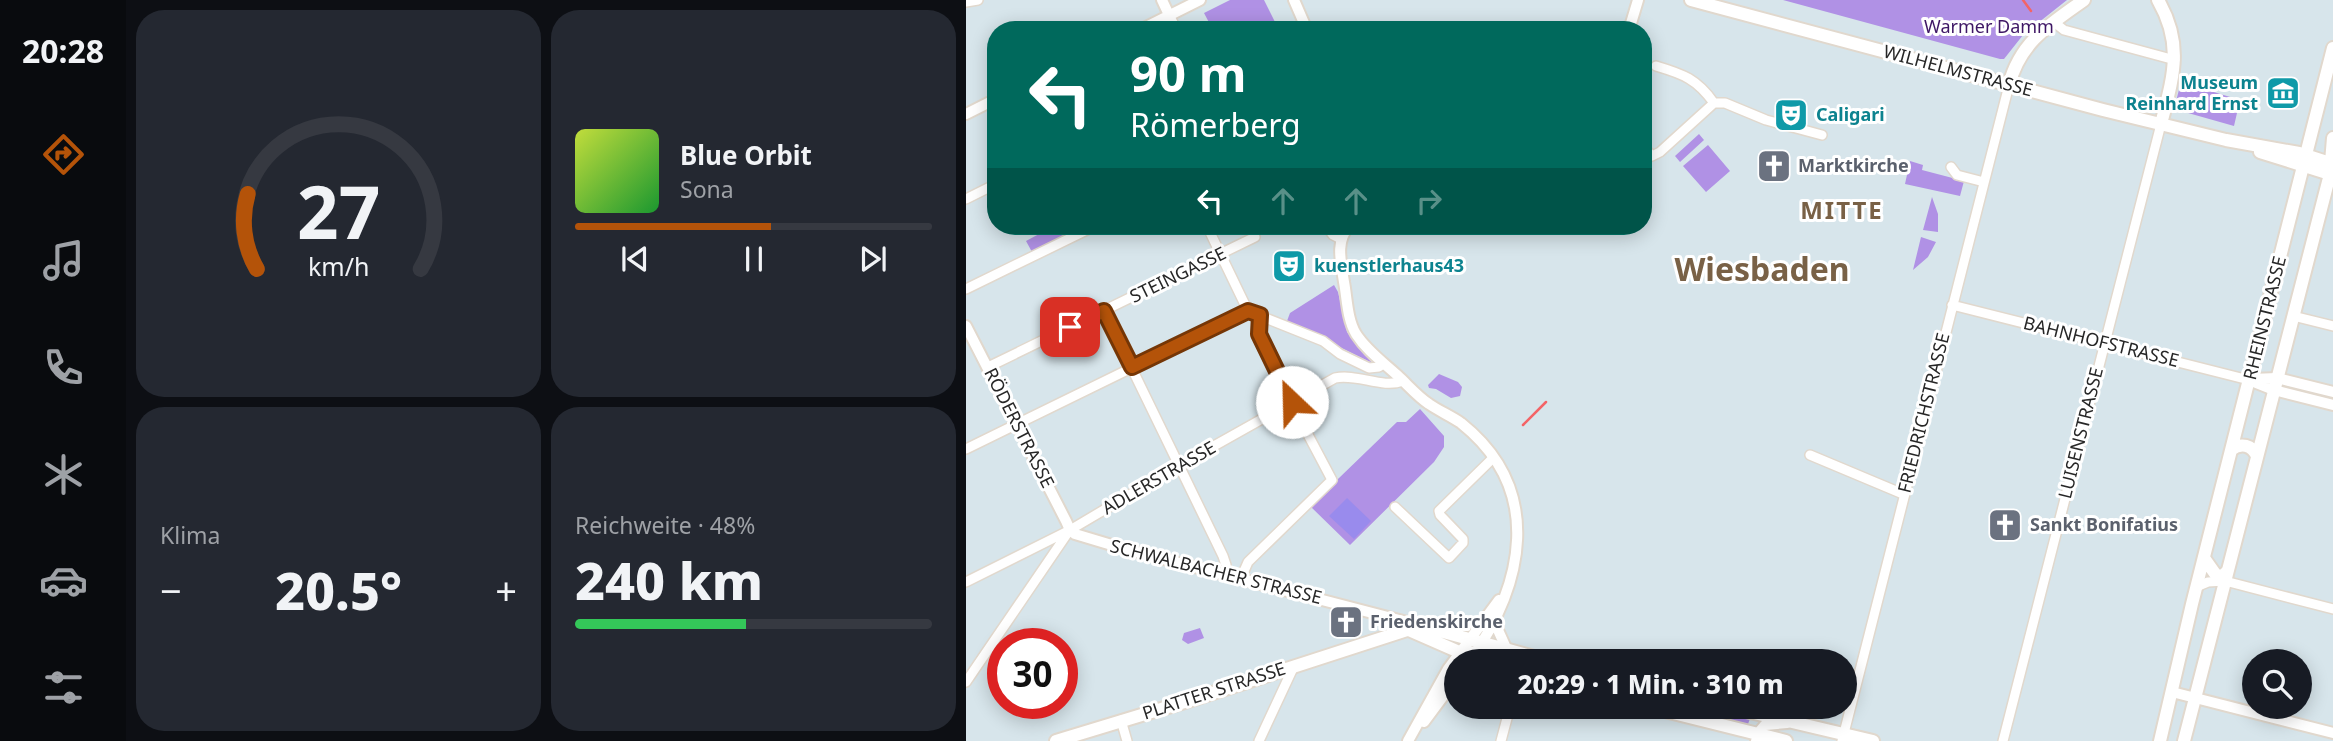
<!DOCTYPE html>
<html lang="de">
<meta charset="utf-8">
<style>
:root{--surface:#171b24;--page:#242831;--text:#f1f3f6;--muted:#9ea1a6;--line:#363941;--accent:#b45309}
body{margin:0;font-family:"Noto Sans",sans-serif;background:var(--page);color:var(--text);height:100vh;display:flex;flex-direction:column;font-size:26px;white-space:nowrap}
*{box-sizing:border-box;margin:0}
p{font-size:23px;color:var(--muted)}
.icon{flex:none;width:38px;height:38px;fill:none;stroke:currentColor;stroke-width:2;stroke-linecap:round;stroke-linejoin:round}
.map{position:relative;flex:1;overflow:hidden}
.sheet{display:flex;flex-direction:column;gap:10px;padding:10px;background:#0d0f14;width:840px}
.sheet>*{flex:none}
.guide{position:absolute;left:21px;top:21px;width:665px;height:214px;border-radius:28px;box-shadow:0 4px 18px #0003;background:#00695c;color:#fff;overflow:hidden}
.buttons{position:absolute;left:1276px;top:649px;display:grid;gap:14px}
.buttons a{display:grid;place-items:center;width:70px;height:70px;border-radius:50%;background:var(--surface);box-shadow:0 4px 18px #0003;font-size:35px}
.speed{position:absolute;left:21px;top:628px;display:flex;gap:14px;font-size:35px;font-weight:700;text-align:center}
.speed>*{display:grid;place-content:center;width:91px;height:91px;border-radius:50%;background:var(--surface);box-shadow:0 4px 18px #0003;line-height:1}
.speed .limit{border:10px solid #d22;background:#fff;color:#111}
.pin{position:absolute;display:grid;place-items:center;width:60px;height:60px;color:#fff;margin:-30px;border-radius:14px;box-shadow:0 4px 10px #0006}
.me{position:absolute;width:77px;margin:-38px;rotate:336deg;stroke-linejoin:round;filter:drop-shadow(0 0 5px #0008)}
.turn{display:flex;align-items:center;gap:24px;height:147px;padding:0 28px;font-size:32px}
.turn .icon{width:91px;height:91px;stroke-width:2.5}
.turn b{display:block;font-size:49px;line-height:60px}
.lanes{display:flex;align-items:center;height:66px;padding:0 28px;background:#0003;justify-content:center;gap:35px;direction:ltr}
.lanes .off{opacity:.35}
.big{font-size:52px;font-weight:800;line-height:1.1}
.sheet .tile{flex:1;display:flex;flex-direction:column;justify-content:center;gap:10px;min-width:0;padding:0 24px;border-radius:28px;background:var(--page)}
.sheet .dial{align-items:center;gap:0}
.dial svg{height:182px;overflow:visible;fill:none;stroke:var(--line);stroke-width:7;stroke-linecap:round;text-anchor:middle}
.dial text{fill:var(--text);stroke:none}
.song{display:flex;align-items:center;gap:21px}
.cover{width:84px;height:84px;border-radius:10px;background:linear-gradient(135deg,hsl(70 70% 55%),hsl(130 70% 35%))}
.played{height:7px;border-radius:4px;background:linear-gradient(90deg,var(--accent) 55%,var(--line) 55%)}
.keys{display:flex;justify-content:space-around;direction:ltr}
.heat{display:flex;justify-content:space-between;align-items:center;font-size:38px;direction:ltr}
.charge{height:10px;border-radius:5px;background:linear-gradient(90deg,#34c759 48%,var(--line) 0)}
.sheet .tiles{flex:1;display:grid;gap:10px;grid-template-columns:repeat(2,1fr)}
.trip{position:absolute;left:478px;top:649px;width:413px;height:70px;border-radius:35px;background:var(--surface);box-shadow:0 4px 18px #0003;font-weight:800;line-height:70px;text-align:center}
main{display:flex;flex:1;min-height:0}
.menu{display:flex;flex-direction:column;width:126px;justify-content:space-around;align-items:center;background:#090b0e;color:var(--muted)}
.menu .icon{width:49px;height:49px}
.menu .selected{color:var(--accent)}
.menu b{font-size:32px;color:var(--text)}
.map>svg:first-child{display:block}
.green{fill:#b091e5}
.pitch{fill:#998bed}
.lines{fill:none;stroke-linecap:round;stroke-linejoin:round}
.stream{stroke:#f36467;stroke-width:2.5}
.minor-casing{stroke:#e1d8cd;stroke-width:12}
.tertiary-casing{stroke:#e1d8cd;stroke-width:14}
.secondary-casing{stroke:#e1d8cd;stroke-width:16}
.minor{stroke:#fff;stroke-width:9}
.tertiary{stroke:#fff;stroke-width:10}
.secondary{stroke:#fff;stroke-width:12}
.route-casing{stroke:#753606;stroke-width:18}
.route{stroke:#b45309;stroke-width:12}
.labels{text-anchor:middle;stroke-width:6;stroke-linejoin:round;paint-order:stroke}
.park-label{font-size:18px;fill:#3e1665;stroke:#fff}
.street-label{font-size:18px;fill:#272727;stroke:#fff}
.culture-label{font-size:18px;font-weight:bold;fill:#0d838f;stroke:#fff;text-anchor:start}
.worship-label{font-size:18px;font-weight:bold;fill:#5b616d;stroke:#fff;text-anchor:start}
.district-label{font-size:24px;font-weight:bold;letter-spacing:2px;fill:#796146;stroke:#fff}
.town-label{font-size:32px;font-weight:bold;fill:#796146;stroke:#fff}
</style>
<main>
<nav class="menu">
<b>20:28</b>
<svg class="icon selected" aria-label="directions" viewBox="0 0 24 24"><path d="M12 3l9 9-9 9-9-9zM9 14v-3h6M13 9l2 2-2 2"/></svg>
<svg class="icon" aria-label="music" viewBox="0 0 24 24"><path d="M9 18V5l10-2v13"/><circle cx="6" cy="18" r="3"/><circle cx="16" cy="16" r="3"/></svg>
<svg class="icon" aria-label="phone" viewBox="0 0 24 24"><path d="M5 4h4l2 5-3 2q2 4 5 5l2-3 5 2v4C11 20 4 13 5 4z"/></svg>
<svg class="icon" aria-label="climate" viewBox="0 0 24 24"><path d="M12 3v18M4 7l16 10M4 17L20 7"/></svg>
<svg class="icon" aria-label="car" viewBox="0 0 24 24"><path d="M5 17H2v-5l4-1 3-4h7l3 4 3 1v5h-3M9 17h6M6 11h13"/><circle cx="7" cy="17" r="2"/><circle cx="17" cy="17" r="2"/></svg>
<svg class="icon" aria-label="filters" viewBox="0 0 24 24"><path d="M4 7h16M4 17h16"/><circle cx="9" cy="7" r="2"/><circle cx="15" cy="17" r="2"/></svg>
</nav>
<section class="sheet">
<div class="tiles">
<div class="tile dial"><svg viewBox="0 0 100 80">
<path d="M14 69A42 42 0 1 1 86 69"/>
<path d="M14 69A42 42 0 0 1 10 36" stroke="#b45309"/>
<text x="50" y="56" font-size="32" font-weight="700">27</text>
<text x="50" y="72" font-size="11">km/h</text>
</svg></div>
<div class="tile">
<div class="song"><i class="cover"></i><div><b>Blue Orbit</b><p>Sona</p></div></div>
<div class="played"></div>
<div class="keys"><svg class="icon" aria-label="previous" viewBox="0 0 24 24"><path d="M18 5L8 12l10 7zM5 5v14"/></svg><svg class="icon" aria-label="pause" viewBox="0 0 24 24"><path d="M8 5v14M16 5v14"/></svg><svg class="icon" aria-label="next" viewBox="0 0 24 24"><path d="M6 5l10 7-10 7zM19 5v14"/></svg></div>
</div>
<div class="tile"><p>Klima</p>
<div class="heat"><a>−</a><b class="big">20.5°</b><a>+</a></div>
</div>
<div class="tile"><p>Reichweite · 48%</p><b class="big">240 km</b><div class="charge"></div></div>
</div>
</section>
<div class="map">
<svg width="1367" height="741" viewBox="0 0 1367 741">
<rect width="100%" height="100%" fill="#d7e5eb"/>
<path class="green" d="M 264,0 L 298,0 L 313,30 L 247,30 L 238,13 Z
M 817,0 L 1101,0 L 1057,35 L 1038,59 L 1034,59 Z
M 1215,82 L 1274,100 L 1268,126 L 1208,109 Z
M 733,134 L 738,140 L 714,162 L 709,156 Z
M 742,145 L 764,171 L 740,192 L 717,166 Z
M 944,161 L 957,165 L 956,170 L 998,181 L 994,196 L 939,184 Z
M 966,197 L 972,214 L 972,232 L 957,230 Z
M 88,226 L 118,226 L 66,252 L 60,241 Z
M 955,237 L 970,242 L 962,257 L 947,270 Z
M 368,285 L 372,292 L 381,332 L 406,363 L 321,321 L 324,313 Z
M 473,374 L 492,382 L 496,387 L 494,396 L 485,398 L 470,389 L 463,388 L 462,385 Z
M 454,409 L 478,436 L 478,447 L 468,462 L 384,545 L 344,506 L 431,422 L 440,422 Z
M 234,628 L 238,638 L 222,644 L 216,640 L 218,633 Z
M 700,707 L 749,707 L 785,716 L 782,724 C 755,717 727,714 700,707 Z"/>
<path class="pitch" d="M 381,498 L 405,521 L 388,539 L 363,516 Z"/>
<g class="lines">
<path class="stream" d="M 1057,0 L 1065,11
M 557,425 L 580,402"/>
<g class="minor-casing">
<path id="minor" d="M 0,2 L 12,0
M 203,15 L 211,30
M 1089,23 L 1098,30 L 1209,60
M 690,66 C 717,74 731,79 748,103
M 748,103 L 759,103 L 800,120 L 856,135
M 677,146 L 686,156 L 694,152 L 748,103
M 985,167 L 991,175 L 1018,182
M 0,199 L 30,184
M 241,226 L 282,311
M 360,226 L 367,235 L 375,239
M 0,289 L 129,226
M 986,305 L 1283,380
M 138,311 L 257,556 L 260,565 L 258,574
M 282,311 L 357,341 L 374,354 L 403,368 L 413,367 L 417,364
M 1327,316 L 1367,326
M 22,367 L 289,237
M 0,449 L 282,311
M 844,455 L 937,494
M 429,507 L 483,558 L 497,543 L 497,539 L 474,515 L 473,511 L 526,459
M 275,578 L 282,562 L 366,480 L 329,410 L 323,392 L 293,334 L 294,315
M 0,582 L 104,530 L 214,465 L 369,378 C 391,373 416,389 437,381
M 1230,587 L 1242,582 L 1259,581 L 1367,609
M 0,682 L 103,531
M 155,720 L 161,741
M 293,741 L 328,666
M 535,741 L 544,707
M 876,741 L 1043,85
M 1037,741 L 1195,124"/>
</g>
<g class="tertiary-casing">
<path id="tertiary" d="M 196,0 L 203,15
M 328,0 L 341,30
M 174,30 L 234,0
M 663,30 L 672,0
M 0,114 L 30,99
M 383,226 C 369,242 375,262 378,282 C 381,298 381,319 390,334 C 401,351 417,362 431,375 C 442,385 451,396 463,404 C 473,411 485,416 495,423 C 579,490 558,585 503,662
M 0,326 L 100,521 L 104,530 L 109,534 L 159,549 L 445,623
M 1286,379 L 1311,378 L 1367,392
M 1283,380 L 1308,390 L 1367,405
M 531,618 L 532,630 L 541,650
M 504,651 L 538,659 L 564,658
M 1206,692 L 1367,733
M 458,722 L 490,679
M 442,741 L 482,669 L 533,600
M 790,741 L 794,731 L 799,725 L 821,723"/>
</g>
<g class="secondary-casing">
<path id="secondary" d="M 725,0 L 1137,110 L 1260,140 L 1333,153 L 1364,163
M 1192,0 C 1218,45 1207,77 1195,124
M 1043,85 C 1054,42 1083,25 1118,0
M 1294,152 L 1364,174
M 1265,450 C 1275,442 1286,445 1291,456
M 1238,558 L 1250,575 L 1257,576 L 1262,570
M 436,627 L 516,662
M 431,628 L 445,623 L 586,662
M 683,707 L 820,741
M 763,707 L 907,741
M 90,741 L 225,700 L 441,630
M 1194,741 L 1226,604 L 1367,48
M 1218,741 L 1364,174 L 1367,138"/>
</g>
<use href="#minor" class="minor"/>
<use href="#tertiary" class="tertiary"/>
<use href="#secondary" class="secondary"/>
</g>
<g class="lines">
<g class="route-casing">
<path id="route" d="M 104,327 L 138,311 L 166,367 L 282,311 L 294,315 L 293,334 L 326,402"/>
</g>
<use href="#route" class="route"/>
</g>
<defs>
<g id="museum-square" transform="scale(1.75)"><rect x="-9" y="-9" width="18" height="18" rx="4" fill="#0f9aa8" stroke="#fff"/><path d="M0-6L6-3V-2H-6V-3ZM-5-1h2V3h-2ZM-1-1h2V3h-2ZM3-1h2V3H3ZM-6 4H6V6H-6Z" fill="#fff"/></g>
<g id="theatre-square" transform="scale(1.75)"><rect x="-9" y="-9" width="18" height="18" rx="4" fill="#0f9aa8" stroke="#fff"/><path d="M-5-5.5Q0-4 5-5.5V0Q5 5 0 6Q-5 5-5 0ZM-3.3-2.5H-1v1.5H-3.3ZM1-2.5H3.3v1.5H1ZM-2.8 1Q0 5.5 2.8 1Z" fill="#fff"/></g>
<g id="church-square" transform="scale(1.75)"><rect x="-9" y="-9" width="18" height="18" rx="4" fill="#6b7280" stroke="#fff"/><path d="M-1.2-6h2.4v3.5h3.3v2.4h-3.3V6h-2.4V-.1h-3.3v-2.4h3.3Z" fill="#fff"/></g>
</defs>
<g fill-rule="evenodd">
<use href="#museum-square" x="1317" y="93"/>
<use href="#theatre-square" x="825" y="115"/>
<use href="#church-square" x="808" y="166"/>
<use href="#theatre-square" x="323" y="266"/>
<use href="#church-square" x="1039" y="525"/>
<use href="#church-square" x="380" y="622"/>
</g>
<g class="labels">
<g class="park-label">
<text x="1023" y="33">Warmer Damm</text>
</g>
<g class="street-label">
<text transform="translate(992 71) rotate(15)" y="6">WILHELMSTRASSE</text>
<text transform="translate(212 275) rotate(-26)" y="6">STEINGASSE</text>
<text transform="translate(1299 318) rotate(-76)" y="6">RHEINSTRASSE</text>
<text transform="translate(1135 342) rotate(14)" y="6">BAHNHOFSTRASSE</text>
<text transform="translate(958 413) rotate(-76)" y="6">FRIEDRICHSTRASSE</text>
<text transform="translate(53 428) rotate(63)" y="6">RÖDERSTRASSE</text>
<text transform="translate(1115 433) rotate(-76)" y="6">LUISENSTRASSE</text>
<text transform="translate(193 478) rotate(-30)" y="6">ADLERSTRASSE</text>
<text transform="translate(250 572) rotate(14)" y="6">SCHWALBACHER STRASSE</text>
<text transform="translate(248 691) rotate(-18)" y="6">PLATTER STRASSE</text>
</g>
<g class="culture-label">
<text x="1292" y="89" text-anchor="end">Museum<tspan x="1292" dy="21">Reinhard Ernst</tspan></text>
<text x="850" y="121">Caligari</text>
<text x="348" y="272">kuenstlerhaus43</text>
</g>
<g class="worship-label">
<text x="832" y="172">Marktkirche</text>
<text x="1064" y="531">Sankt Bonifatius</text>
<text x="404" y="628">Friedenskirche</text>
</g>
<g class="district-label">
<text x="876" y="219">MITTE</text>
</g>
<g class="town-label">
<text x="796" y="281">Wiesbaden</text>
</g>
</g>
</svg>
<div class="buttons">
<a><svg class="icon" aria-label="search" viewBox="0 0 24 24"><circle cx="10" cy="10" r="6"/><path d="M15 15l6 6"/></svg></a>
</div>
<div class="speed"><div class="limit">30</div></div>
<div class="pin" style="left:104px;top:327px;background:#d93025"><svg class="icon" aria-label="arrive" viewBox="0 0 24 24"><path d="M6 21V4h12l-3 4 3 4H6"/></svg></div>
<svg class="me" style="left:326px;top:402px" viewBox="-20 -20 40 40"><circle r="19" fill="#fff"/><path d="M0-13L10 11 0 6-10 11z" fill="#b45309"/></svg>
<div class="trip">20:29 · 1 Min. · 310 m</div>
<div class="guide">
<div class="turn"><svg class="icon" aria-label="left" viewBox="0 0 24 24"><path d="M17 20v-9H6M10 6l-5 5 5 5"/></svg><div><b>90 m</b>Römerberg</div></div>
<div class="lanes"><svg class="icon" aria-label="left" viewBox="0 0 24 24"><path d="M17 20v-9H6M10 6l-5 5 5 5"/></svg><svg class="icon off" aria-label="ahead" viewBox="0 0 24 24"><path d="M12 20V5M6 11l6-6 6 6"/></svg><svg class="icon off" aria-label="ahead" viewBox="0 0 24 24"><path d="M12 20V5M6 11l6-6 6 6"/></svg><svg class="icon off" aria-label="right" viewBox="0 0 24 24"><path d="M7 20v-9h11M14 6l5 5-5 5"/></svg></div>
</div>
</div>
</main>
